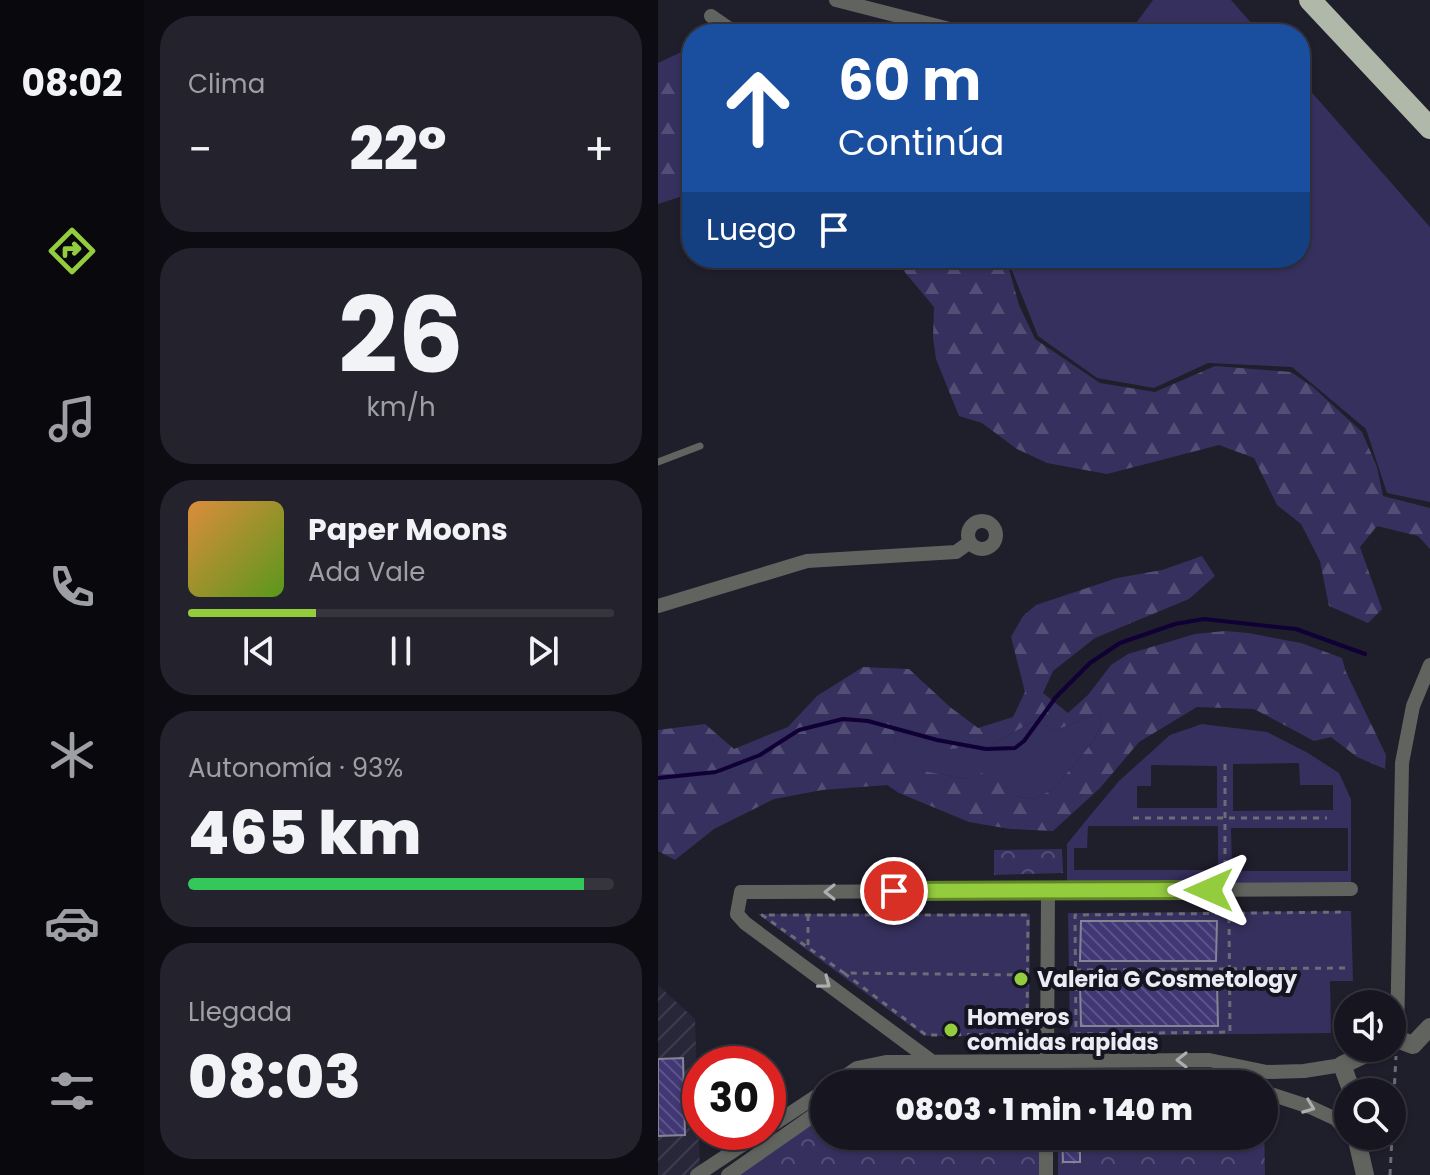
<!DOCTYPE html>
<html lang="es">
<meta charset="utf-8">
<style>
:root{--surface:#171620;--page:#24232d;--text:#f1f3f6;--muted:#9e9fa5;--line:#36353e;--accent:#93cc3d}
body{margin:0;font-family:Poppins,sans-serif;background:var(--page);color:var(--text);height:100vh;display:flex;flex-direction:column;font-size:30px;white-space:nowrap}
*{box-sizing:border-box;margin:0}
p{font-size:26px;color:var(--muted)}
.icon{flex:none;width:44px;height:44px;fill:none;stroke:currentColor;stroke-width:2;stroke-linecap:round;stroke-linejoin:round}
.map{position:relative;flex:1;overflow:hidden}
.side{display:flex;flex-direction:column;gap:16px;padding:16px;background:#0d0c12;width:514px}
.side>*{flex:none}
.banner{position:absolute;left:24px;top:24px;width:628px;height:244px;border-radius:32px;box-shadow:0 2px 6px #0004,0 0 0 2px var(--line);background:#1a4fa0;color:#fff;overflow:hidden}
.tools{position:absolute;left:676px;top:990px;display:grid;gap:16px}
.tools a{display:grid;place-items:center;width:72px;height:72px;border-radius:50%;background:var(--surface);box-shadow:0 2px 6px #0004,0 0 0 2px var(--line);font-size:40px}
.speed{position:absolute;left:24px;top:1046px;display:flex;gap:16px;font-size:40px;font-weight:700;text-align:center}
.speed>*{display:grid;place-content:center;width:104px;height:104px;border-radius:50%;background:var(--surface);box-shadow:0 2px 6px #0004,0 0 0 2px var(--line);line-height:1}
.speed .limit{border:12px solid #d22;background:#fff;color:#111}
.pin{position:absolute;display:grid;place-items:center;width:68px;height:68px;color:#fff;margin:-34px;border:4px solid #fff;border-radius:50%;box-shadow:0 2px 8px #0007}
.me{position:absolute;width:88px;margin:-44px;rotate:270deg;stroke-linejoin:round;filter:drop-shadow(0 0 6px #0008)}
.turn{display:flex;align-items:center;gap:28px;height:168px;padding:0 24px;font-size:36px}
.turn .icon{width:104px;height:104px;stroke-width:2.5}
.turn b{display:block;font-size:56px;line-height:68px}
.then{display:flex;align-items:center;height:76px;padding:0 24px;background:#0003;gap:16px;font-size:30px}
.big{font-size:60px;font-weight:800;line-height:1.1}
.side .widget{flex:1;display:flex;flex-direction:column;justify-content:center;gap:12px;min-width:0;padding:0 28px;border-radius:32px;background:var(--page)}
.side .dial{align-items:center;gap:0}
.dial b{font-size:104px;line-height:1}
.song{display:flex;align-items:center;gap:24px}
.cover{width:96px;height:96px;border-radius:12px;background:linear-gradient(135deg,hsl(30 70% 55%),hsl(90 70% 35%))}
.played{height:8px;border-radius:4px;background:linear-gradient(90deg,var(--accent) 30%,var(--line) 30%)}
.keys{display:flex;justify-content:space-around;direction:ltr}
.heat{display:flex;justify-content:space-between;align-items:center;font-size:44px;direction:ltr}
.charge{height:12px;border-radius:6px;background:linear-gradient(90deg,#34c759 93%,var(--line) 0)}
.trip{position:absolute;left:152px;top:1070px;width:468px;height:80px;border-radius:40px;background:var(--surface);box-shadow:0 2px 6px #0004,0 0 0 2px var(--line);font-weight:800;line-height:80px;text-align:center}
main{display:flex;flex:1;min-height:0}
.tabs{display:flex;flex-direction:column;width:144px;justify-content:space-around;align-items:center;background:#09090d;color:var(--muted)}
.tabs .icon{width:56px;height:56px}
.tabs .on{color:var(--accent)}
.tabs b{font-size:36px;color:var(--text)}
.map>svg:first-child{display:block}
.industrial{fill:url(#industrial-furrows)}
.green{fill:#36305e;fill-rule:evenodd}
.forest{fill:url(#forest-firs);fill-rule:evenodd}
.park{fill:url(#park-crowns)}
.lines{fill:none;stroke-linecap:round;stroke-linejoin:round}
.stream{stroke:#100035;stroke-width:4}
.building{fill:url(#building-back-hatch);stroke:#848494;stroke-width:2}
.path{stroke:#6c6b77;stroke-width:3;stroke-dasharray:6 6;stroke-linecap:butt}
.service{stroke:#61645e;stroke-width:7}
.minor{stroke:#61645e;stroke-width:14}
.tertiary{stroke:#61645e;stroke-width:18}
.trunk{stroke:#b0b8aa;stroke-width:22}
.oneway{stroke:#adaeb0}
.route-casing{stroke:#608528;stroke-width:20}
.route{stroke:#93cc3d;stroke-width:14}
.poi-dot{fill:#93cc3d;stroke:#151521;stroke-width:3}
.labels{text-anchor:middle;stroke-width:8;stroke-linejoin:round;paint-order:stroke}
.poi-label{font-size:22px;font-weight:bold;fill:#ebebf4;stroke:#151521;text-anchor:start}
</style>
<main>
<nav class="tabs">
<b>08:02</b>
<svg class="icon on" aria-label="directions" viewBox="0 0 24 24"><path d="M12 3l9 9-9 9-9-9zM9 14v-3h6M13 9l2 2-2 2"/></svg>
<svg class="icon" aria-label="music" viewBox="0 0 24 24"><path d="M9 18V5l10-2v13"/><circle cx="6" cy="18" r="3"/><circle cx="16" cy="16" r="3"/></svg>
<svg class="icon" aria-label="phone" viewBox="0 0 24 24"><path d="M5 4h4l2 5-3 2q2 4 5 5l2-3 5 2v4C11 20 4 13 5 4z"/></svg>
<svg class="icon" aria-label="climate" viewBox="0 0 24 24"><path d="M12 3v18M4 7l16 10M4 17L20 7"/></svg>
<svg class="icon" aria-label="car" viewBox="0 0 24 24"><path d="M5 17H2v-5l4-1 3-4h7l3 4 3 1v5h-3M9 17h6M6 11h13"/><circle cx="7" cy="17" r="2"/><circle cx="17" cy="17" r="2"/></svg>
<svg class="icon" aria-label="filters" viewBox="0 0 24 24"><path d="M4 7h16M4 17h16"/><circle cx="9" cy="7" r="2"/><circle cx="15" cy="17" r="2"/></svg>
</nav>
<section class="side">
<div class="widget"><p>Clima</p>
<div class="heat"><a>−</a><b class="big">22°</b><a>+</a></div>
</div>
<div class="widget dial"><b>26</b><p>km/h</p></div>
<div class="widget">
<div class="song"><i class="cover"></i><div><b>Paper Moons</b><p>Ada Vale</p></div></div>
<div class="played"></div>
<div class="keys"><svg class="icon" aria-label="previous" viewBox="0 0 24 24"><path d="M18 5L8 12l10 7zM5 5v14"/></svg><svg class="icon" aria-label="pause" viewBox="0 0 24 24"><path d="M8 5v14M16 5v14"/></svg><svg class="icon" aria-label="next" viewBox="0 0 24 24"><path d="M6 5l10 7-10 7zM19 5v14"/></svg></div>
</div>
<div class="widget"><p>Autonomía · 93%</p><b class="big">465 km</b><div class="charge"></div></div>
<div class="widget"><p>Llegada</p><b class="big">08:03</b></div>
</section>
<div class="map">
<svg width="772" height="1175" viewBox="0 0 772 1175">
<defs>
<pattern id="industrial-furrows" width="10" height="10" patternUnits="userSpaceOnUse" patternTransform="scale(2)"><rect width="10" height="10" fill="#282639"/><path d="M-1 1l2-2M0 10L10 0M9 11l2-2" fill="none" stroke="#3d3b4c"/></pattern>
<pattern id="forest-firs" width="22" height="20" patternUnits="userSpaceOnUse" patternTransform="scale(2)"><rect width="22" height="20" fill="#36305e"/><path d="M5 1l3.5 6h-7zM16 11l3.5 6h-7z" fill="#534e76"/></pattern>
<pattern id="park-crowns" width="20" height="18" patternUnits="userSpaceOnUse" patternTransform="scale(2)"><rect width="20" height="18" fill="#36305e"/><path d="M2 6a3 3 0 1 1 6 0M12 15a3 3 0 1 1 6 0" fill="none" stroke="#534e76"/></pattern>
<pattern id="building-back-hatch" width="6" height="6" patternUnits="userSpaceOnUse" patternTransform="scale(2)"><rect width="6" height="6" fill="#403774"/><path d="M-1 5l2 2M0 0l6 6M5-1l2 2" fill="none" stroke="#5c5488"/></pattern>
</defs>
<rect width="100%" height="100%" fill="#1f1e2b"/>
<path class="industrial" d="M 0,985 L 37,1019 L 42,1174 L 39,1175 L 0,1175 Z"/>
<path class="green" d="M 495,0 L 573,0 L 603,34 L 470,34 Z
M 642,79 L 772,227 L 772,502 L 729,493 L 708,429 L 634,367 L 550,363 L 496,388 L 439,378 L 380,336 L 349,258 L 642,258 Z
M 442,713 L 444,725 L 433,744 L 395,790 L 374,799 L 357,796 L 333,771 L 306,779 L 262,770 L 235,756 L 238,738 L 332,746 L 375,721 L 398,730 Z
M 544,724 L 609,732 L 650,753 L 681,773 L 693,799 L 693,889 L 409,890 L 409,844 L 430,818 L 461,781 L 512,735 ZM 641,763 L 642,785 L 675,785 L 675,810 L 575,811 L 575,764 ZM 493,765 L 559,766 L 559,808 L 479,808 L 479,786 L 493,786 ZM 430,826 L 560,826 L 560,870 L 416,870 L 416,848 L 429,848 ZM 573,828 L 690,828 L 690,871 L 574,871 Z
M 693,911 L 695,981 L 672,981 L 673,1033 L 412,1036 L 410,913 Z
M 100,914 L 372,914 L 371,1036 L 266,1036 Z"/>
<path class="forest" d="M 34,47 L 34,193 L 0,204 L 0,63 Z
M 235,258 L 348,258 L 361,305 L 377,339 L 442,383 L 497,392 L 557,366 L 633,372 L 655,387 L 704,432 L 719,467 L 725,496 L 772,508 L 772,549 L 760,536 L 719,526 L 702,547 L 724,609 L 710,623 L 671,606 L 662,561 L 643,524 L 619,505 L 596,458 L 561,445 L 449,474 L 389,463 L 359,449 L 324,423 L 301,416 L 278,359 L 275,338 L 276,307 Z
M 544,556 L 557,576 L 531,599 L 437,638 L 395,671 L 385,693 L 410,713 L 430,695 L 453,665 L 470,654 L 537,634 L 567,631 L 590,633 L 643,643 L 684,658 L 688,672 L 728,755 L 727,769 L 699,757 L 673,737 L 656,741 L 596,709 L 539,707 L 481,742 L 442,788 L 395,831 L 352,829 L 311,822 L 241,793 L 229,785 L 164,790 L 116,799 L 56,829 L 17,860 L 0,851 L 0,730 L 47,724 L 76,749 L 130,727 L 159,696 L 205,667 L 251,669 L 292,707 L 320,728 L 355,717 L 367,692 L 353,637 L 365,616 L 378,605 L 459,578 L 504,570 ZM 442,713 L 444,725 L 433,744 L 395,790 L 374,799 L 357,796 L 333,770 L 306,779 L 262,770 L 236,755 L 238,738 L 290,749 L 332,746 L 375,721 L 398,730 Z"/>
<path class="park" d="M 404,849 L 405,873 L 336,875 L 336,850 Z
M 166,1108 L 166,1136 L 388,1136 L 388,1175 L 70,1175 Z
M 606,1122 L 607,1175 L 400,1175 L 400,1136 L 606,1136 Z"/>
<g class="lines">
<path class="stream" d="M 0,778 L 58,772 L 102,755 L 141,730 L 185,719 L 210,721 L 279,740 L 328,749 L 357,748 L 366,741 L 398,697 L 432,663 L 462,643 L 517,624 L 546,619 L 638,629 L 707,654"/>
</g>
<path class="building" d="M 423,921 L 559,921 L 558,961 L 422,961 Z
M 422,984 L 559,984 L 560,1026 L 423,1026 Z
M 25,1058 L 27,1135 L 0,1136 L 0,1059 Z
M 404,1136 L 422,1136 L 422,1162 L 405,1162 Z"/>
<g class="lines">
<path class="path" d="M 475,818 L 669,818
M 567,878 L 567,762
M 570,905 L 571,913 L 572,1032 L 418,1034 L 417,915 L 689,912
M 150,915 L 150,947
M 417,970 L 687,968
M 186,973 L 268,1035 L 369,1034 L 370,915 L 104,915 L 186,973 L 368,975
M 734,1132 L 738,1056
M 732,1175 L 734,1136"/>
<path class="service" d="M 0,462 L 42,446"/>
<path class="minor" d="M 178,0 L 311,34
M 53,16 L 79,34
M310 535a14 14 0 1 1 28 0a14 14 0 1 1-28 0Z
M 0,606 L 149,561 L 298,552 L 312,542
M 739,1039 L 744,763 L 755,706 L 772,665
M 272,1060 L 87,923 L 79,914 L 83,892 L 693,889
M 389,1068 L 390,890
M 176,1084 L 199,1068 L 228,1062 L 551,1060 L 609,1072 L 646,1071 L 684,1065
M 205,1084 L 228,1080 L 548,1081 L 563,1084
M 606,1092 L 652,1107 L 678,1119 L 690,1134
M 110,1128 L 166,1091
M 388,1136 L 388,1175
M 39,1175 L 104,1132
M 70,1175 L 166,1108"/>
<path class="tertiary" d="M 734,1041 L 739,1039 L 755,1045 L 772,1027
M 694,1092 L 684,1065 L 720,1048
M 698,1136 L 707,1175"/>
<path class="trunk" d="M 652,0 L 772,128"/>
</g>
<defs><path id="oneway-chevron" d="M-2-3.5L2.5 0L-2 3.5" fill="none" stroke-width="1.6" stroke-linecap="round" stroke-linejoin="round" transform="scale(2)"/></defs>
<g class="oneway">
<use href="#oneway-chevron" transform="translate(172 892) rotate(180)"/>
<use href="#oneway-chevron" transform="translate(167 983) rotate(37)"/>
<use href="#oneway-chevron" transform="translate(524 1060) rotate(180)"/>
<use href="#oneway-chevron" transform="translate(651 1107) rotate(21)"/>
</g>
<g class="lines">
<g class="route-casing">
<path id="route" d="M 236,891 L 551,890"/>
</g>
<use href="#route" class="route"/>
</g>
<g class="poi-dot">
<circle cx="363" cy="979" r="8"/>
<circle cx="293" cy="1030" r="8"/>
</g>
<g class="labels">
<g class="poi-label">
<text x="379" y="987">Valeria G Cosmetology</text>
<text x="309" y="1025">Homeros<tspan x="309" dy="25">comidas rapidas</tspan></text>
</g>
</g>
</svg>
<div class="tools">
<a><svg class="icon" aria-label="sound" viewBox="0 0 24 24"><path d="M4 9h4l5-4v14l-5-4H4zM17 9q2 3 0 6"/></svg></a>
<a><svg class="icon" aria-label="search" viewBox="0 0 24 24"><circle cx="10" cy="10" r="6"/><path d="M15 15l6 6"/></svg></a>
</div>
<div class="speed"><div class="limit">30</div></div>
<div class="pin" style="left:236px;top:891px;background:#d93025"><svg class="icon" aria-label="arrive" viewBox="0 0 24 24"><path d="M6 21V4h12l-3 4 3 4H6"/></svg></div>
<svg class="me" style="left:551px;top:890px" viewBox="-20 -20 40 40"><path d="M0-17L14 15 0 8-14 15z" fill="#93cc3d" stroke="#fff" stroke-width="4"/></svg>
<div class="trip">08:03 · 1 min · 140 m</div>
<div class="banner">
<div class="turn"><svg class="icon" aria-label="ahead" viewBox="0 0 24 24"><path d="M12 20V5M6 11l6-6 6 6"/></svg><div><b>60 m</b>Continúa</div></div>
<div class="then">Luego<svg class="icon" aria-label="arrive" viewBox="0 0 24 24"><path d="M6 21V4h12l-3 4 3 4H6"/></svg></div>
</div>
</div>
</main>
